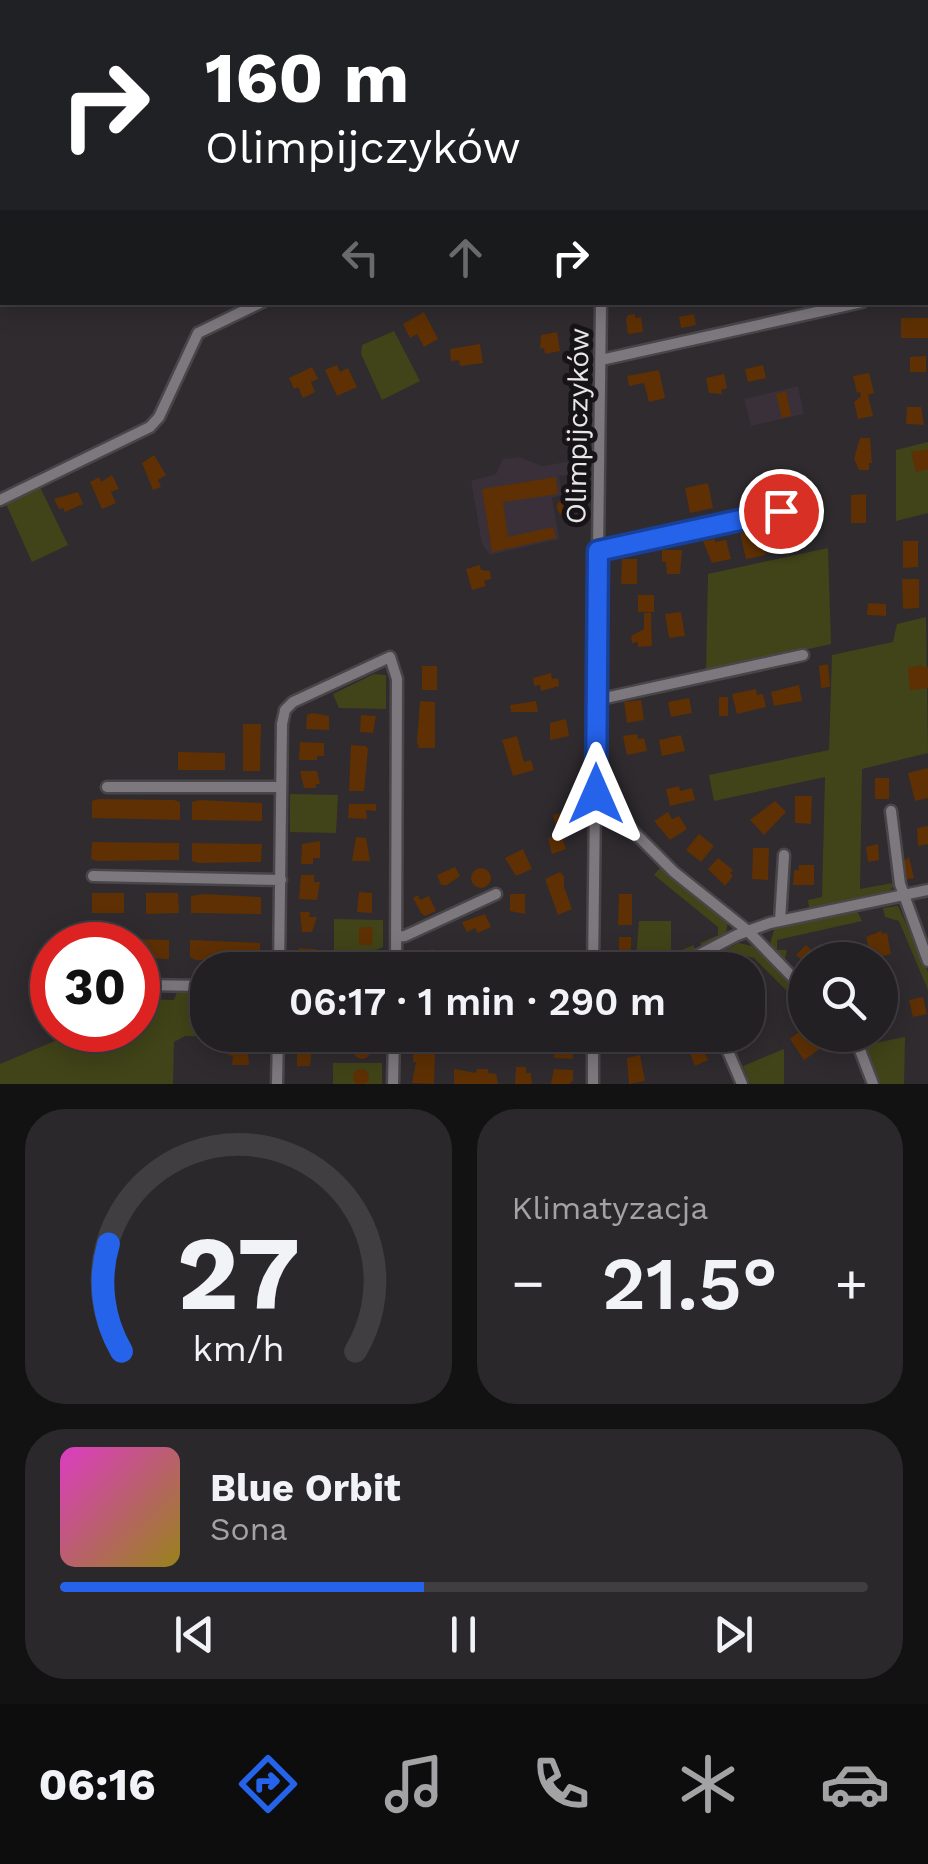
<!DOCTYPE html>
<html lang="pl">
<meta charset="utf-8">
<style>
:root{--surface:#232023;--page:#2b282b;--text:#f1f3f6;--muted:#a3a3a6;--line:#403e41;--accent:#2563eb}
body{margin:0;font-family:"Work Sans",sans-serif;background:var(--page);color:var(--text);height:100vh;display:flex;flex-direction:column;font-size:38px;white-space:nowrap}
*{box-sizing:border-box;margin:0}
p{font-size:32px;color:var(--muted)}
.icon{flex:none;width:55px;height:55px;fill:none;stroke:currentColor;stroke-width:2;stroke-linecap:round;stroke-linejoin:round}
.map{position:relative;height:1084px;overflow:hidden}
.side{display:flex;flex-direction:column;gap:25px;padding:25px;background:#131213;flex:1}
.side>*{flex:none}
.top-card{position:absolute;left:0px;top:0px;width:930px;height:305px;box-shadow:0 5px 25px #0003,0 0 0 2px var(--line);background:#202124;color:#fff;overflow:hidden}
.controls{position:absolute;left:788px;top:942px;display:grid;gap:20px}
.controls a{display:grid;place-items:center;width:110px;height:110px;border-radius:50%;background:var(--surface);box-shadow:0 5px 25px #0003,0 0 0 2px var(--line);font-size:50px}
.speed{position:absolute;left:30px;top:922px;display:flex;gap:20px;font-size:50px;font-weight:700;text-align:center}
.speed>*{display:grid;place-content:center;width:130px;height:130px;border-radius:50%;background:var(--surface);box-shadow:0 5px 25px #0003,0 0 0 2px var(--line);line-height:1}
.speed .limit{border:15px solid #d22;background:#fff;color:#111}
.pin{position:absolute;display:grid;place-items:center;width:85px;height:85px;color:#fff;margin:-42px;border:5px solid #fff;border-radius:50%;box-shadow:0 2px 10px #0007}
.me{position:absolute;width:110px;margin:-55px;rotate:0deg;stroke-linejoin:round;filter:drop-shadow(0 0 8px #0008)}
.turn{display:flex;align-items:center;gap:35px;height:210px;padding:0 40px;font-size:45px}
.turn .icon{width:130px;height:130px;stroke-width:2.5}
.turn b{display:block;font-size:70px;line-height:85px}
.lanes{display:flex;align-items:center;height:95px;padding:0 40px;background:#0003;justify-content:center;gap:50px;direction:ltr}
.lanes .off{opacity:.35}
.big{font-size:75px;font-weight:600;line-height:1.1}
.side .tile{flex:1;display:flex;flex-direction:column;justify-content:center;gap:15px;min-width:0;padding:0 35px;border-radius:40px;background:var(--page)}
.side .dial{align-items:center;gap:0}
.dial svg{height:260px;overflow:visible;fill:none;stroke:var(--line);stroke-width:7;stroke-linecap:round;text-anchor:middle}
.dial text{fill:var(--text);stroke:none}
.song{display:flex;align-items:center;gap:30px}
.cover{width:120px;height:120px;border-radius:15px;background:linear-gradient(135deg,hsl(310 70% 55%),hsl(50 70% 35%))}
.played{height:10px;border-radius:5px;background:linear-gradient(90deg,var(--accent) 45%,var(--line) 45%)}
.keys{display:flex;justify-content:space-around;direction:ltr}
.heat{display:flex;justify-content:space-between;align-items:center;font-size:55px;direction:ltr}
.side .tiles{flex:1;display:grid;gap:25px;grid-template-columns:1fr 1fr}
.tile:last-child{grid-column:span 2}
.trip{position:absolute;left:190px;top:952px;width:575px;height:100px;border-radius:40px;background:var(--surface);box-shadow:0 5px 25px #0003,0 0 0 2px var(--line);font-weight:600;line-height:100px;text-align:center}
.menu{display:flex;height:160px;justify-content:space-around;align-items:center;background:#0e0d0e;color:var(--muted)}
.menu .icon{width:70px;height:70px}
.menu .active{color:var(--accent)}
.menu b{font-size:45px;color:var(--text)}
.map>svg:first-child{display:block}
.built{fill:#393039}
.green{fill:#414418}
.building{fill:#5e3004}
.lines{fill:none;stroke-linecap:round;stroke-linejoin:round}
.minor-casing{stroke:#494649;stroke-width:15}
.minor{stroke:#7d787d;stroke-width:10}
.route-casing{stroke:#184099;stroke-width:25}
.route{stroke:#2563eb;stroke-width:18}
.labels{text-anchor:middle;stroke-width:10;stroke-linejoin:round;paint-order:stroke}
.street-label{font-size:28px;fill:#e9e6e9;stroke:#161416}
</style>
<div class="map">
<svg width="928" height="1084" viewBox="0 0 928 1084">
<rect width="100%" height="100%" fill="#2f2b2f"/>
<path class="built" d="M 798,386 L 804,414 L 751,426 L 744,399 Z
M 519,457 L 542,466 L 595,457 L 589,472 L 559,476 L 562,495 L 552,498 L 559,539 L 490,555 L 482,544 L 471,481 L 496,474 L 503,459 Z"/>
<path class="green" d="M 394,331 L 420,381 L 382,400 L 361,354 L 362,345 Z
M 928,442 L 928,513 L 896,521 L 896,450 Z
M 40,487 L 68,545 L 32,562 L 6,504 Z
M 828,548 L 831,644 L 706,672 L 708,574 Z
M 926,617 L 928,753 L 862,769 L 860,889 L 893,883 L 893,887 L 889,892 L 809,908 L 808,900 L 822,897 L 825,777 L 714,801 L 709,775 L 829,750 L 832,655 L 893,642 L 897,624 Z
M 374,674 L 386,675 L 386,709 L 339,708 L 333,694 Z
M 290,794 L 338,795 L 336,833 L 290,832 Z
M 659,869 L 663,869 L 728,920 L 726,935 L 705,946 L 701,945 L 700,943 L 718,935 L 718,927 L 654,875 Z
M 898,906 L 928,972 L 928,990 L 899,921 L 885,917 L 883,908 Z
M 857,911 L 862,921 L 777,940 L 777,950 L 787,950 L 784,963 L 769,947 L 775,927 Z
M 334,919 L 383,920 L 383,947 L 374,951 L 334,950 Z
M 639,921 L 671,921 L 671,954 L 694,945 L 694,953 L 659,970 L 652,963 L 646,965 L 648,970 L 635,970 Z
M 739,943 L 752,946 L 762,956 L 765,953 L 805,994 L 805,1009 L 754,958 L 741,955 L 704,970 L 706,960 Z
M 177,992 L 207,994 L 208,1035 L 268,1035 L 268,1039 L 185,1036 L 174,1042 L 173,1084 L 0,1084 L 0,1064 L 81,1030 L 138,1030 L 138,999 L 174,1000 Z
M 905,1037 L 904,1084 L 875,1084 L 860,1046 Z
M 784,1049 L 784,1084 L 750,1084 L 743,1066 Z
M 333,1063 L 382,1063 L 382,1084 L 333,1084 Z"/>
<path class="building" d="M 424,312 L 438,339 L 424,347 L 417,334 L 410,338 L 403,324 Z
M 635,314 L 635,318 L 641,317 L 643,332 L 628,334 L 626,319 L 628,315 Z
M 694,314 L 696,325 L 681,328 L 679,317 Z
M 901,318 L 928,318 L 928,338 L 901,338 Z
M 557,332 L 560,351 L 545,354 L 544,348 L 540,349 L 541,335 Z
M 480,344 L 483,363 L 460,366 L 459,360 L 451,361 L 450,349 Z
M 926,356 L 926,372 L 910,372 L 910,357 Z
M 337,365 L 340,372 L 348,368 L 357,387 L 337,396 L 325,370 Z
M 763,365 L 766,378 L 748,382 L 745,369 Z
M 312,367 L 318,379 L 311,382 L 315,392 L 303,398 L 298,387 L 294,389 L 289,378 Z
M 659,370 L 665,398 L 649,402 L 644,383 L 629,386 L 627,376 Z
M 869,373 L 874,393 L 868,395 L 873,416 L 858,419 L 854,402 L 861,396 L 860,392 L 857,393 L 853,376 Z
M 724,374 L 727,388 L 721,390 L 722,394 L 709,393 L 706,378 Z
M 786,391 L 791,416 L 782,418 L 776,394 Z
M 907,407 L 921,407 L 924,425 L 906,424 Z
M 860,438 L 870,438 L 872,463 L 869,463 L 869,470 L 859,470 L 854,459 Z
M 928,449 L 928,469 L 916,472 L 911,452 Z
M 154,455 L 166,475 L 158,480 L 161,487 L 153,490 L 142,463 Z
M 112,475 L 119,489 L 111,492 L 116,503 L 102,509 L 90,482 L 99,477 L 101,482 Z
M 556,477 L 558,494 L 503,502 L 508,537 L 553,527 L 556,538 L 492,552 L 482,489 Z
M 708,483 L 713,508 L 690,513 L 685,488 Z
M 78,492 L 83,504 L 65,512 L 63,508 L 59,509 L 54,499 Z
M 866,494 L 866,523 L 851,523 L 851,495 Z
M 821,496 L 824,514 L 812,516 L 808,498 Z
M557 507a9 9 0 1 1 18 0a9 9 0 1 1-18 0Z
M 811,519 L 814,539 L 804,542 L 803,536 L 788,539 L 785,524 Z
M 760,528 L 761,533 L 768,531 L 771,544 L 764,546 L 766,555 L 746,559 L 740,533 Z
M 715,539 L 715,542 L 726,540 L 731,559 L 712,563 L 703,541 Z
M 903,541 L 918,541 L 918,567 L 903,568 Z
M 662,550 L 682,550 L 680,574 L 667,574 L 666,562 L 662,562 Z
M 622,559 L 637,559 L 637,584 L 621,584 Z
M 480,565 L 481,570 L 490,571 L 491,579 L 484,581 L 486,586 L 472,590 L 466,569 Z
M 902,579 L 919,579 L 919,608 L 903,609 Z
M 638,595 L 654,595 L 654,612 L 638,612 Z
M 868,603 L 886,604 L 886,616 L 867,615 Z
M 681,612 L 685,636 L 669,638 L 665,614 Z
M 644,613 L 651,613 L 652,646 L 638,647 L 638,642 L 632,643 L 631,636 L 644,629 Z
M 828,664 L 830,687 L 821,688 L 819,666 Z
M 922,665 L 922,667 L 928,667 L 928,688 L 910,690 L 908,668 Z
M 422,666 L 437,666 L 437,690 L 422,690 Z
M 551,673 L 552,679 L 558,678 L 559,686 L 541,691 L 540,685 L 534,686 L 533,678 Z
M 799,685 L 802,701 L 774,706 L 771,692 Z
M 756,689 L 757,695 L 763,694 L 766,707 L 737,714 L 732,694 Z
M 719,697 L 728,697 L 728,716 L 719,716 Z
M 689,698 L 692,713 L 671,717 L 668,702 Z
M 641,700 L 644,720 L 627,723 L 624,702 Z
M 420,701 L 435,702 L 435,748 L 419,748 L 417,742 Z
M 536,701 L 538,712 L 511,712 L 510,705 Z
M 313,713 L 329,716 L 329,730 L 306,729 L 307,715 Z
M 361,715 L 376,716 L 373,733 L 360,732 Z
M 566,719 L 569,736 L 550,740 L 550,723 Z
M 243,724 L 261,724 L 260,771 L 243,771 Z
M 637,734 L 638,739 L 644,738 L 647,751 L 627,755 L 623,736 Z
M 681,735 L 685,751 L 662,756 L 659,740 Z
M 517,736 L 524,762 L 531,760 L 534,770 L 513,776 L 502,740 Z
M 300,742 L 324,743 L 324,756 L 317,756 L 317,760 L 299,760 Z
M 351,745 L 366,746 L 368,749 L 364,791 L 349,791 Z
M 178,752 L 225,753 L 225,770 L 178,770 Z
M 928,768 L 928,798 L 915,801 L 908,773 Z
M 300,771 L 317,771 L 320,784 L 316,784 L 316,788 L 304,788 Z
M 875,778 L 889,778 L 889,799 L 875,799 Z
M 679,786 L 680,791 L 692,788 L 695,800 L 670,806 L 666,789 Z
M 795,796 L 812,796 L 811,824 L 795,823 Z
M 98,799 L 174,800 L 180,802 L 180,820 L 92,818 L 92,801 Z
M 199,800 L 262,803 L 262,821 L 192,820 L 192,802 Z
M 775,801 L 786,812 L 764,835 L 750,820 Z
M 349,804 L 376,804 L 376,811 L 366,810 L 367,819 L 348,818 Z
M 568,811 L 572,827 L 557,831 L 553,815 Z
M 668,812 L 672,819 L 679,816 L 687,829 L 670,840 L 654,821 Z
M 928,826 L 928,844 L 918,846 L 917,828 Z
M 561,834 L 566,849 L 552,854 L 548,838 Z
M 699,834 L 714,846 L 701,862 L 686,850 Z
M 356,837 L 366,838 L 370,861 L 352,861 Z
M 320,841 L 320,858 L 313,858 L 313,864 L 301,864 L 302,844 Z
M 92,842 L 179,843 L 179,860 L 97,861 L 91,859 Z
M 192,843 L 262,844 L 261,862 L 198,863 L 192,861 Z
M 878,844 L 879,860 L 868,862 L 866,847 Z
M 753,848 L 769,848 L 768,880 L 752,879 Z
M 523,849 L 532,869 L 516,876 L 505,858 Z
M 909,857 L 914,878 L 905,880 L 901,863 Z
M 718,858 L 733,870 L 730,873 L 733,876 L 725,886 L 708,869 Z
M 799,865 L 814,865 L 814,885 L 793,885 L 794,870 L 799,870 Z
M 455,867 L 460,876 L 447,885 L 441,885 L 437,875 Z
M471 878a10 10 0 1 1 20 0a10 10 0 1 1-20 0Z
M 560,872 L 564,876 L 564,887 L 572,909 L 558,915 L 545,879 Z
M 301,875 L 314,875 L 314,882 L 320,882 L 317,900 L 299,899 Z
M 359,892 L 372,893 L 372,913 L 357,912 Z
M 92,893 L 124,893 L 124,913 L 92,913 Z
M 146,893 L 178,893 L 179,913 L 146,914 Z
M 203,894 L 261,897 L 261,914 L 191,913 L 191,896 Z
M 510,894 L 525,894 L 525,914 L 510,911 Z
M 619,894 L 632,894 L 632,925 L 618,925 Z
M 418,895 L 420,900 L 429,896 L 436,911 L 425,916 L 421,913 L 413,898 Z
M 300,912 L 310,912 L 309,917 L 317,917 L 312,932 L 302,932 Z
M 485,914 L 491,927 L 478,933 L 475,928 L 467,932 L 462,922 Z
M 93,927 L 118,927 L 118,945 L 93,945 Z
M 359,927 L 373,927 L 372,945 L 359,945 Z
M 881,931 L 882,934 L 887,933 L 891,954 L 871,959 L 866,937 Z
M 619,937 L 631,937 L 631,959 L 619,960 Z
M 129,939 L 169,940 L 169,959 L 138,958 L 138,945 L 129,945 Z
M 190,940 L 260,943 L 260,960 L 196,960 L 190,957 Z
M 806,945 L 819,957 L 820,960 L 805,960 L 805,963 L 796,955 Z
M 299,948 L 316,949 L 316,965 L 299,962 Z
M 434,949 L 433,966 L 419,966 L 420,951 Z
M 446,953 L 466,954 L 465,970 L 453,970 L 453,962 L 445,964 Z
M554 962a9 9 0 1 1 18 0a9 9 0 1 1-18 0Z
M 357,956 L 373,957 L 372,970 L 351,970 L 351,957 Z
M 524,956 L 536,957 L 536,970 L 524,970 Z
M 484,960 L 506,961 L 506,970 L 484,970 Z
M 759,992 L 767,1009 L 753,1015 L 752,1011 L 748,1013 L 748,997 Z
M 923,997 L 927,1014 L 913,1017 L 909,1000 Z
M 800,1031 L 806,1038 L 814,1035 L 824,1046 L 804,1060 L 790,1039 Z
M 497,1035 L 533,1035 L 533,1043 L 501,1042 Z
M 553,1035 L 571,1035 L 573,1059 L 554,1058 Z
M 618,1035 L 635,1035 L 636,1044 L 620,1047 Z
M353 1050a9 9 0 1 1 18 0a9 9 0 1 1-18 0Z
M 228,1044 L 256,1045 L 256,1054 L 248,1054 L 249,1065 L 232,1065 L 233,1056 L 228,1055 Z
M 701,1044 L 708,1060 L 695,1066 L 688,1049 Z
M 414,1046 L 426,1046 L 425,1050 L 435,1053 L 434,1084 L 412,1083 L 416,1062 L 413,1062 Z
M 297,1047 L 312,1047 L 310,1066 L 297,1066 Z
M 640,1055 L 645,1081 L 629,1084 L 627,1058 Z
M 516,1067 L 526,1067 L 526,1073 L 531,1073 L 532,1084 L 515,1084 Z
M353 1077a8 8 0 1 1 16 0a8 8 0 1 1-16 0Z
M 454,1069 L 476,1073 L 477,1069 L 488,1069 L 488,1073 L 496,1074 L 498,1084 L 454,1084 Z
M 554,1069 L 573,1070 L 573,1081 L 569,1084 L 551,1084 Z"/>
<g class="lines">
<g class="minor-casing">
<path id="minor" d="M 606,2 L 606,0
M 601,360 L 862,302
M 0,500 L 150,427 L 159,417 L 198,333 L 262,302
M 598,551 L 781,511
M 596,700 L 803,655
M 107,787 L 281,787
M 891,811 L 900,884 L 928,961
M 630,828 L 674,872 L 748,931 L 805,990
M 93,876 L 281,880
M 780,921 L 784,855
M 396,937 L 405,936 L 496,894
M 279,970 L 282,724 L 285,710 L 293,702 L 390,657 L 397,679 L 396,970
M 593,970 L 601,302
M 670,970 L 737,935 L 770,923 L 928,890
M 138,985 L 208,986
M 593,1035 L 593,1084
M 721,1035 L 742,1084
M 847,1035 L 860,1050 L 873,1084
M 277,1084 L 278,1035
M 393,1084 L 394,1035"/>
</g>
<use href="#minor" class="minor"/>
</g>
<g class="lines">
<g class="route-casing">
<path id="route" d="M 596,794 L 598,551 L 781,511"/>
</g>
<use href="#route" class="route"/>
</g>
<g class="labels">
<g class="street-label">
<text transform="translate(577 426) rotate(-89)" y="10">Olimpijczyków</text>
</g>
</g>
</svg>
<div class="controls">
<a><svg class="icon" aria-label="search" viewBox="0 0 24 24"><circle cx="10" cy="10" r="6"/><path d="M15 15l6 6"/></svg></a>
</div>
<div class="speed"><div class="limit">30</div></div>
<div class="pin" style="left:781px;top:511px;background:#d93025"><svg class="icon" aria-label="arrive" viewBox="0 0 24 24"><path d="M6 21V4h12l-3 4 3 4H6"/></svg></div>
<svg class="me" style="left:596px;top:794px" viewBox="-20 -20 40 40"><path d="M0-17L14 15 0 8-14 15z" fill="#2563eb" stroke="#fff" stroke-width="4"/></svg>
<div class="trip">06:17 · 1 min · 290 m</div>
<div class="top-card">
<div class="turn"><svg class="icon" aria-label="right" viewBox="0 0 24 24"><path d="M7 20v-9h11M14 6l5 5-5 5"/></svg><div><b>160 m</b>Olimpijczyków</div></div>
<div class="lanes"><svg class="icon off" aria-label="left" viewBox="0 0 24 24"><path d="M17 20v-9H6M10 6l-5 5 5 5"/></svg><svg class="icon off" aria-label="ahead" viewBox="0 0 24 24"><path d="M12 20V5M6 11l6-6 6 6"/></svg><svg class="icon" aria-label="right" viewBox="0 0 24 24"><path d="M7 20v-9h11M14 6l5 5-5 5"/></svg></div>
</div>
</div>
<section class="side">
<div class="tiles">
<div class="tile dial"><svg viewBox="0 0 100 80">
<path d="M14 69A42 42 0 1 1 86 69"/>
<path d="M14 69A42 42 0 0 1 10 36" stroke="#2563eb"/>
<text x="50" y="56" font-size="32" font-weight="700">27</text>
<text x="50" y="72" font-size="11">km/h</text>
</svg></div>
<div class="tile"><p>Klimatyzacja</p>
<div class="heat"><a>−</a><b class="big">21.5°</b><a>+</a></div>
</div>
<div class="tile">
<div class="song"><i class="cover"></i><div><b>Blue Orbit</b><p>Sona</p></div></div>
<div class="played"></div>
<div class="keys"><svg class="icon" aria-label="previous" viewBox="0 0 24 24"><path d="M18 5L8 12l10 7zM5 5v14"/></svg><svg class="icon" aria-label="pause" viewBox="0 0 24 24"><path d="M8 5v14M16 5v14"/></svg><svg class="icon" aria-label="next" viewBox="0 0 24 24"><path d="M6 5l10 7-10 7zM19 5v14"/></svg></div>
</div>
</div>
</section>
<nav class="menu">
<b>06:16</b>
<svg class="icon active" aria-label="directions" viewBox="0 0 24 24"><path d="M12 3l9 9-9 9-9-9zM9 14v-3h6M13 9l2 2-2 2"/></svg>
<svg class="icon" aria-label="music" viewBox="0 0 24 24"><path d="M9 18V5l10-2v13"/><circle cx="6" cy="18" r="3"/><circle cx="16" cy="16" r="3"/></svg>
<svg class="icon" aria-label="phone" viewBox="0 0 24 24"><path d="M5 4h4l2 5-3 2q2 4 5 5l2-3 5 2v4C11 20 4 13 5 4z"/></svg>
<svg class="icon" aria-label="climate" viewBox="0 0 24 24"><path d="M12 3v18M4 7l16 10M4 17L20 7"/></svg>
<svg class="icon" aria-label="car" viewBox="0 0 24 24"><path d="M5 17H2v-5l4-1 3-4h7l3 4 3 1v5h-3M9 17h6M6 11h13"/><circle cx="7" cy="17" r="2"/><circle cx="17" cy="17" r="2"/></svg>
</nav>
